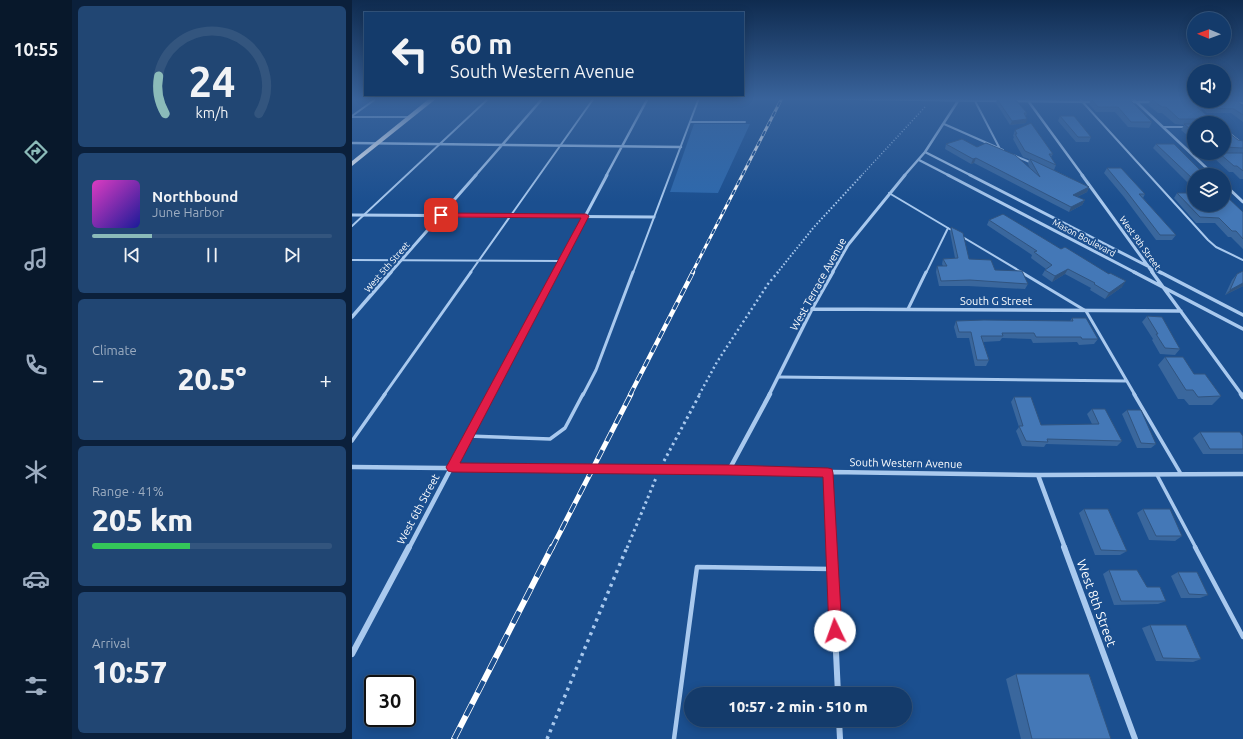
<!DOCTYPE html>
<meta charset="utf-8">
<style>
:root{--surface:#143b6b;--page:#214673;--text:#f1f3f6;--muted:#9dadc1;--line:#33557e;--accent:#8bbbb9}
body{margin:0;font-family:Ubuntu,sans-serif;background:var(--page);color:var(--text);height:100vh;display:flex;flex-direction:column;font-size:15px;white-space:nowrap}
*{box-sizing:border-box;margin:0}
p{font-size:13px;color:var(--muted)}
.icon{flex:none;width:22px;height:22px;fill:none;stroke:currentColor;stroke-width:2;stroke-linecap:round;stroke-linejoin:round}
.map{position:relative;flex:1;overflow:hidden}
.side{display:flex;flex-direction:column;gap:6px;padding:6px;background:#0b203b;width:280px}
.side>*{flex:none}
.top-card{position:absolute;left:12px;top:12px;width:380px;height:84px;border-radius:0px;box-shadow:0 2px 10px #0003,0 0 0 1px var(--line);background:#143b6b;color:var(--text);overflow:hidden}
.needle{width:26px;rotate:271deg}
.fabs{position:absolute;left:835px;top:12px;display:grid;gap:8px}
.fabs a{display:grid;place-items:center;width:44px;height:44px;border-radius:50%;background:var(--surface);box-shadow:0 2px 10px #0003,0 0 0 1px var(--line);font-size:20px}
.speed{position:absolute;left:12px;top:675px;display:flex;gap:8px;font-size:20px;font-weight:700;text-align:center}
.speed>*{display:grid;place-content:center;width:52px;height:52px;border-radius:50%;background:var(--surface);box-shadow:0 2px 10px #0003,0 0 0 1px var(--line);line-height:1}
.speed .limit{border:2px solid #111;border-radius:6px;background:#fff;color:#111}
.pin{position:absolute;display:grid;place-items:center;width:34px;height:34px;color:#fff;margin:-17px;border-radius:8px;box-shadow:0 2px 6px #0006}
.me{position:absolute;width:44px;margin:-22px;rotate:357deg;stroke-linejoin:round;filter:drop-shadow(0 0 3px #0008)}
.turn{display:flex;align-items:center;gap:14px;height:84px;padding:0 20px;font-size:18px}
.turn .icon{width:52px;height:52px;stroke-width:2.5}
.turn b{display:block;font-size:28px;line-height:34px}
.big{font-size:30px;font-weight:800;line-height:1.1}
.side .card{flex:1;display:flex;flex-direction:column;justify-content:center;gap:6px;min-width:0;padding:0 14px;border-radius:6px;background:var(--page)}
.side .dial{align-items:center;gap:0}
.dial svg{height:104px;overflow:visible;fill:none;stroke:var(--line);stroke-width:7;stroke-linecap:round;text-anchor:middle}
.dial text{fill:var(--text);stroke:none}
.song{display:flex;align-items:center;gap:12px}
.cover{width:48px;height:48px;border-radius:6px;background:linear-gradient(135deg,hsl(310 70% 55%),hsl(240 70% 35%))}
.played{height:4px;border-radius:2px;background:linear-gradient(90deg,var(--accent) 25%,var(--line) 25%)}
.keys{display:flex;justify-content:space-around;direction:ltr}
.heat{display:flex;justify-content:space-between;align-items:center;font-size:22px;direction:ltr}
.charge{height:6px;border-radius:3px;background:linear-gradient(90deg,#34c759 41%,var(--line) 0)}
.trip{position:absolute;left:332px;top:687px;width:228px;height:40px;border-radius:20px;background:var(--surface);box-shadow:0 2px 10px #0003,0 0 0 1px var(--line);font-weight:800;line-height:40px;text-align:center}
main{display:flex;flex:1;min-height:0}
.dock{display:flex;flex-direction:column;width:72px;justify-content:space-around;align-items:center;background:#08182b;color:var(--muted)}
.dock .icon{width:28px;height:28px}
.dock .selected{color:var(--accent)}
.dock b{font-size:18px;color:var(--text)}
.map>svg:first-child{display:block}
.green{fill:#2e69ad}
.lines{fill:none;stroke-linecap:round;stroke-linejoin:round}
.path-far4{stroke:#a9c9ee;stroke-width:1.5;stroke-dasharray:1 2;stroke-linecap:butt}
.path-far3{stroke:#a9c9ee;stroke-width:2;stroke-dasharray:1.5 2;stroke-linecap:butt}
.path-far2{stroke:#a9c9ee;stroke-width:2.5;stroke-dasharray:2 3;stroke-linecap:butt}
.path-far1{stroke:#a9c9ee;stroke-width:3;stroke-dasharray:2.5 3.5;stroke-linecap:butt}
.path{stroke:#a9c9ee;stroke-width:3.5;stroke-dasharray:3 4.5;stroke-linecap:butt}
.service-far3{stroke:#a9c9ee;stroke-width:2}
.service-far2{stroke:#a9c9ee;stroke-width:3}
.service-far1{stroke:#a9c9ee;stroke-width:3.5}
.service{stroke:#a9c9ee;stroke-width:4.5}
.minor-far4{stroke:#a9c9ee;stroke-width:2.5}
.minor-far3{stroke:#a9c9ee;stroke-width:3}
.minor-far2{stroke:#a9c9ee;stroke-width:3.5}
.minor-far1{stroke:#a9c9ee;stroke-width:4.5}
.minor{stroke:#a9c9ee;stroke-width:6}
.trunk{fill:#f8faff;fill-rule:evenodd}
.rail-far3-casing{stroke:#fff;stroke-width:3}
.rail-far2-casing{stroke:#fff;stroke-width:4.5}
.rail-far1-casing{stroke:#fff;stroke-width:5}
.rail-casing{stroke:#fff;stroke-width:6}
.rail-far3{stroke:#1b4f8f;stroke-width:2;stroke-dasharray:5.5;stroke-linecap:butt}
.rail-far2{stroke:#1b4f8f;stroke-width:3;stroke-dasharray:8;stroke-linecap:butt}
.rail-far1{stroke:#1b4f8f;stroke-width:3.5;stroke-dasharray:10;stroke-linecap:butt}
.rail{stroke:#1b4f8f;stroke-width:4.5;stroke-dasharray:13;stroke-linecap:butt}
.minor-bridge{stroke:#a9c9ee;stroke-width:4.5}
.wall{fill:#3a679d}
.shaded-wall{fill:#305480}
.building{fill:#4478b7;stroke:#305480}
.route{fill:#e11d48;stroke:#92132f}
.labels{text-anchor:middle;stroke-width:4;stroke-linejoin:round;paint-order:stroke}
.far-street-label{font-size:9px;fill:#fff;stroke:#1b4f8f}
.street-label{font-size:11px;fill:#fff;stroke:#1b4f8f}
.near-street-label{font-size:13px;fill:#fff;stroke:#1b4f8f}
</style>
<main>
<nav class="dock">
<b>10:55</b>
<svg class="icon selected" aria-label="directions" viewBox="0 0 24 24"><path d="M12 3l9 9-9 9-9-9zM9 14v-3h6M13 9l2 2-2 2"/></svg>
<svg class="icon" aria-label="music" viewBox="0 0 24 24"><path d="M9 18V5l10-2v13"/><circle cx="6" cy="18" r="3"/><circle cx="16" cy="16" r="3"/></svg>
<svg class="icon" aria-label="phone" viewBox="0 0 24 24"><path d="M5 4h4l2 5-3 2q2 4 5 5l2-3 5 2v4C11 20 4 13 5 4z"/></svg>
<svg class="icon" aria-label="climate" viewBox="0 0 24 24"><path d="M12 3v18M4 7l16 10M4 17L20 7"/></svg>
<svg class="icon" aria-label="car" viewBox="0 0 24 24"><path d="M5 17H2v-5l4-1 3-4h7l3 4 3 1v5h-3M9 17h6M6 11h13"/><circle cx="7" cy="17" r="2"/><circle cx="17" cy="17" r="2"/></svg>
<svg class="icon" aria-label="filters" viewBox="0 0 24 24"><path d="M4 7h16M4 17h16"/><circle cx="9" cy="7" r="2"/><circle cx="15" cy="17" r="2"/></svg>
</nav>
<section class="side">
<div class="card dial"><svg viewBox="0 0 100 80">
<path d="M14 69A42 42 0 1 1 86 69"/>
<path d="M14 69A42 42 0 0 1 9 40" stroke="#8bbbb9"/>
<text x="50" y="56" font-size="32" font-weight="700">24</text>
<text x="50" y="72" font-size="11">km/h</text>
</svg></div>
<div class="card">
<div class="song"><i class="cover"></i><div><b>Northbound</b><p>June Harbor</p></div></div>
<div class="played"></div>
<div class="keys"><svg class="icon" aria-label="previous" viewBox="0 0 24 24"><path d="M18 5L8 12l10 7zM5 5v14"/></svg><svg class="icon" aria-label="pause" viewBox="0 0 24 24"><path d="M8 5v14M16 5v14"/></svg><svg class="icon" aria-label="next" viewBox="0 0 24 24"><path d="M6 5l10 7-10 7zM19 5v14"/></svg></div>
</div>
<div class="card"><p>Climate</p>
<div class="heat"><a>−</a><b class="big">20.5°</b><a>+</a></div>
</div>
<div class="card"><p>Range · 41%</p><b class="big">205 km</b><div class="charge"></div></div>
<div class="card"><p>Arrival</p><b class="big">10:57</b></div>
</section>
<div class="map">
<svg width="891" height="739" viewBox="0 0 891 739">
<rect width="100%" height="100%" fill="#1b4f8f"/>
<path class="green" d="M 342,124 L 398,124 L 366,193 L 318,192 Z"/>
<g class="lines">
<path class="path-far4" d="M 509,176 L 573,107"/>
<path class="path-far3" d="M 425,273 L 462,227 L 510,175"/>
<path class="path-far2" d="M 347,395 L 365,362 L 416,284 L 426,272"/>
<path class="path-far1" d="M 312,461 L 348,394
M 275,548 L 304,478"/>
<path class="path" d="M 195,739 L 275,547"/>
<path class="service-far3" d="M 727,98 L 856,240 L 864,247 L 891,260
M 623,101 L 648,149
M 0,116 L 25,98
M 0,117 L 56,117
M 338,122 L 393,122
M 592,124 L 651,150
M 811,127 L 842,127
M 872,129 L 891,144
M 661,155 L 680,163
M 537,193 L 601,231
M 0,226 L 137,98
M 609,236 L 671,273
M 0,260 L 210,261
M 118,273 L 242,98
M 281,273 L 347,98
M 574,273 L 596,228"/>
<path class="service-far2" d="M 669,272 L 734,311 L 783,395
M 556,309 L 574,272
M 427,377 L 775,381
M 32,395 L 119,272
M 231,395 L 244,370 L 281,272"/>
<path class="service-far1" d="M 782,394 L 829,474
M 116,436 L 198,439 L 213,428 L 231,394
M 0,441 L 33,394
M 805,475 L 844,548"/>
<path class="service" d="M 843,547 L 891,637
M 322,739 L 345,567 L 480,569"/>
<path class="minor-far4" d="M 369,98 L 408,98
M 453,98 L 648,101
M 674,98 L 731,176
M 780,98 L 862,175
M 661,101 L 742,102
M 775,102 L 802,102
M 883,103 L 891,103
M 0,143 L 329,147
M 573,152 L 620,176
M 842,156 L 869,156
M 567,160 L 598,176
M 123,176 L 191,98
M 254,176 L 296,98
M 552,176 L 573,152 L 606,101"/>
<path class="minor-far3" d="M 596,175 L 784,273
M 618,175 L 809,273
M 730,175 L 801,273
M 872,184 L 891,202
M 0,215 L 302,217
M 38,273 L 124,175
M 203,273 L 255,175
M 480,273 L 496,245 L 553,175"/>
<path class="minor-far2" d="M 782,272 L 891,329
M 800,272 L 890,395
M 808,272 L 891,315
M 460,309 L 829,311
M 0,317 L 39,272
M 138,395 L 203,272
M 417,395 L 460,309 L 481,272"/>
<path class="minor-far1" d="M 889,394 L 891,397
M 0,467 L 183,469
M 345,470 L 686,475 L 891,474
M 377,470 L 418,394
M 476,473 L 479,548
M 686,475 L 713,548
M 57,548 L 138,394"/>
<path class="minor" d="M 479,547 L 486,694
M 712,547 L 783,739
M 0,654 L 57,547
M 487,720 L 488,739"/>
<path class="trunk" d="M 78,98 L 85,98 L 0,166 L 0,161 Z"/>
<g class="rail-far3-casing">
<path id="rail-far3" d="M 340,273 L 430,98"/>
</g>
<g class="rail-far2-casing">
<path id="rail-far2" d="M 278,395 L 341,272"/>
</g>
<g class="rail-far1-casing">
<path id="rail-far1" d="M 200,548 L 279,394"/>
</g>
<g class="rail-casing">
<path id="rail" d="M 102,739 L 200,547"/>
</g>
<use href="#rail-far3" class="rail-far3"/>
<use href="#rail-far2" class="rail-far2"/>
<use href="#rail-far1" class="rail-far1"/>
<use href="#rail" class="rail"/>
<path class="minor-bridge" d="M 183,469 L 345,470"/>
</g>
<path class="wall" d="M 732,98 L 770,98 L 770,99 Z
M 788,98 L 831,98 L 830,99 L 838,99 L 836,98 L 842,98 L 842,100 L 841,100 L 846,104 L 848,101 L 891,106 L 891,122 L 879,113 L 855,113 L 850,108 L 848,110 L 864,123 L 842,123 L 842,141 L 829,130 L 832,125 L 823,124 L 810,113 L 806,113 L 796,105 L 799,99 L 789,99 Z
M 872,98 L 877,98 L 876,100 L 872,100 Z
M 645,99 L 675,113 L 674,116 L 674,123 L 658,125 L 644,103 Z
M 739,99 L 777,99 L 800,122 L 797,128 L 776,127 L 763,112 L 744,112 L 737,104 Z
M 708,116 L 739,137 L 737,142 L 724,142 L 706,121 Z
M 872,129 L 886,140 L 891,141 L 891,179 L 888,179 L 881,172 L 877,172 L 863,159 L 866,153 L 856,153 L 872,153 Z
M 663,130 L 701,154 L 699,157 L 704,165 L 702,170 L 737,187 L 735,192 L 725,197 L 733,200 L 730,205 L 717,212 L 622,163 L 619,164 L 593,149 L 594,144 L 625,147 L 678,168 L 676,164 L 677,159 L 671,157 L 661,139 L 662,137 L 661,136 Z
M 804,144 L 842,175 L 842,192 L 836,185 L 837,184 L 801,148 Z
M 755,168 L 793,194 L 791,198 L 824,235 L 820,240 L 804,240 L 772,197 L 752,173 Z
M 825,193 L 891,212 L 891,249 L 879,237 L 876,237 L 863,223 L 844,223 L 822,198 Z
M 637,220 L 770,287 L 753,299 L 738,290 L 739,288 L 713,274 L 700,282 L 690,275 L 693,270 L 694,269 L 679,258 L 680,255 L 635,225 Z
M 599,227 L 617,259 L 676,284 L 673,289 L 616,286 L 587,286 L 584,272 L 585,266 L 591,266 L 590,264 L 591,259 L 603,258 L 598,232 Z
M 891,271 L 891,286 L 873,295 L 880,280 L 885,274 Z
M 795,316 L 828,349 L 823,355 L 808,354 L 800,340 L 801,339 L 790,322 Z
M 720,318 L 746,339 L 742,344 L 727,345 L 725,342 L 681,343 L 679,339 L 650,338 L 648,341 L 631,342 L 637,360 L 634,366 L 623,366 L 617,338 L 605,338 L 602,327 L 604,321 L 718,321 Z
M 813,357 L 842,374 L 869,396 L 860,405 L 837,405 L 832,399 L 826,399 L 806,365 Z
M 662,397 L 689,425 L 740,424 L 735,414 L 740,409 L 770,441 L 765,446 L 694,444 L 692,447 L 670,446 L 664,431 L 667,427 L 659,402 Z
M 775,410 L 804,444 L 799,448 L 785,448 L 770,414 Z
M 848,432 L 891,436 L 891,454 L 851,454 L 841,438 Z
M 732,509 L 775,551 L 768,555 L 743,555 L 727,513 Z
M 791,509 L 830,536 L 823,541 L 797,540 L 785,513 Z
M 757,570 L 814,601 L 806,604 L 762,605 L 751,574 Z
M 826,572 L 856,595 L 848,598 L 829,598 L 819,576 Z
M 798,625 L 849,659 L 841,662 L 804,661 L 790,628 Z
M 664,674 L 759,739 L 669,739 L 654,679 Z"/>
<path class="shaded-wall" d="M 675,119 L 674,123 L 658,125 L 660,121 Z
M 624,158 L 622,163 L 619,164 L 621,159 Z
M 737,187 L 735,192 L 719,200 L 721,195 Z
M 733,200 L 730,205 L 717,212 L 719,207 Z
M 716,269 L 713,274 L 700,282 L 703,276 Z
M 774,281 L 770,287 L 753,299 L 757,293 Z
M 891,283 L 891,286 L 873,295 L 878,290 Z"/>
<path class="building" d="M 645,99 L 663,99 L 675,113 L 672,113 L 675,119 L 660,121 Z
M 739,99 L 777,99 L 800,122 L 779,122 L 766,107 L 746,107 Z
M 799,99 L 840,99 L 850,107 L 845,107 L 864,123 L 847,123 L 848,122 L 847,119 L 827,119 L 814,107 L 810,107 Z
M 848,101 L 885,101 L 891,106 L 891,115 L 882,109 L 858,108 Z
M 708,116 L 722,116 L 739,137 L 726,137 Z
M 679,123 L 701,154 L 697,154 L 704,165 L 673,151 L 663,134 L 665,134 L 663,130 Z
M 832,124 L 842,124 L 842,132 Z
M 872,129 L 886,140 L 891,141 L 891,148 L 872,147 Z
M 610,139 L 625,147 L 634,143 L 663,155 L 688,177 L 678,159 L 737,187 L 721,195 L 733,200 L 719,207 L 624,158 L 621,159 L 594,144 Z
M 804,144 L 822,144 L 853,175 L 842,175 L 842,183 L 839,180 L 842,180 Z
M 867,153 L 891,153 L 891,171 L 885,166 L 882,166 Z
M 755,168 L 769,168 L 793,194 L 787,194 L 824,235 L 808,235 L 775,192 Z
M 825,193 L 842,193 L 842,205 L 872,205 L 872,194 L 891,212 L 891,239 L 884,231 L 880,231 L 867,218 L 848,217 Z
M 651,214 L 709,249 L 713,247 L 757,274 L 758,273 L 774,281 L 757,293 L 742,284 L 743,283 L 716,269 L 703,276 L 693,270 L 700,265 L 682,252 L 685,251 L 637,220 Z
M 599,227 L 611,233 L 617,259 L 639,260 L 643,270 L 670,271 L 676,284 L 618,280 L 589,281 L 585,266 L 595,266 L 591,259 L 606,258 Z
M 891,271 L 891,283 L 878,290 L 885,274 Z
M 795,316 L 810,317 L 828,349 L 813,348 L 804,334 L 806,334 Z
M 720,318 L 734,318 L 746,339 L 730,339 L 729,337 L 684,337 L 682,333 L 650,333 L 651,336 L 629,336 L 637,360 L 625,360 L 619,332 L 607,332 L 604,321 L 632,320 L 721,321 Z
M 813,357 L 831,357 L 842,374 L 853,374 L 869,396 L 846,397 L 841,390 L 834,390 Z
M 662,397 L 679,397 L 689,425 L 747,424 L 740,409 L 753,409 L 770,441 L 695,439 L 696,442 L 674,441 L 667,426 L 671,426 Z
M 775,410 L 789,410 L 804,444 L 789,443 Z
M 848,432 L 888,432 L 891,436 L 891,449 L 858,449 Z
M 732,509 L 756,509 L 775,551 L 749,550 Z
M 791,509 L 818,509 L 830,536 L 804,536 Z
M 757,570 L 785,570 L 795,587 L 808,587 L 814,601 L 769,601 Z
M 826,572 L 845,572 L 856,595 L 837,594 Z
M 798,625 L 834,625 L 849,659 L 811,658 Z
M 664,674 L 737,674 L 759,739 L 680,739 Z"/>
<linearGradient id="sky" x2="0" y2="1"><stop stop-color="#0f2b4f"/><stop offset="0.49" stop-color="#39639b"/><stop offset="1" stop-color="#39639b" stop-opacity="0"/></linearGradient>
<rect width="891" height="202" fill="url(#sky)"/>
<path class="route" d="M 89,213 L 234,214 L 237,216 L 108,463 L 377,465 L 476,468 L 480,469 L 481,473 L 490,631 L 488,636 L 483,638 L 479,636 L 477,631 L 471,477 L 377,475 L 100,472 L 96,471 L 94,467 L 96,464 L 229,218 L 86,217 L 85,215 Z"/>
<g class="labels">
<g class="far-street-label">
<text transform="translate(732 238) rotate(28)" y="3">Mason Boulevard</text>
<text transform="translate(788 243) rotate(54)" y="3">West 9th Street</text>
<text transform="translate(35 267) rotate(-49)" y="3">West 5th Street</text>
</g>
<g class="street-label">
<text transform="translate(466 284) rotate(-61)" y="4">West Terrace Avenue</text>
<text x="644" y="305">South G Street</text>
<text transform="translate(554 463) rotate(1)" y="4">South Western Avenue</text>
<text transform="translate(66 509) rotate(-62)" y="4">West 6th Street</text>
</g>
<g class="near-street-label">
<text transform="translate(745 603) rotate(70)" y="5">West 8th Street</text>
</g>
</g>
</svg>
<div class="fabs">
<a><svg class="needle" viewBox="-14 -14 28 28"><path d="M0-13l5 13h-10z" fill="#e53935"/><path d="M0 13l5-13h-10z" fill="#9dadc1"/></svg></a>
<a><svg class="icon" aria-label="sound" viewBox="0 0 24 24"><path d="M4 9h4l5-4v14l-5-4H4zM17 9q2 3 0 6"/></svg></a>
<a><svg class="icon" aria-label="search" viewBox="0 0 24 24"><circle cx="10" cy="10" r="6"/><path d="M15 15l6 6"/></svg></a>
<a><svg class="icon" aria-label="layers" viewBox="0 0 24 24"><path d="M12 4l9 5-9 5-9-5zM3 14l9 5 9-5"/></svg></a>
</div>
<div class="speed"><div class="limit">30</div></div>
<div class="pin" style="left:89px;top:215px;background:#d93025"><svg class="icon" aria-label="arrive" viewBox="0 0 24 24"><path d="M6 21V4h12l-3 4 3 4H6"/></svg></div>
<svg class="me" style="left:483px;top:631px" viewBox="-20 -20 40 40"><circle r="19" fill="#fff"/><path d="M0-13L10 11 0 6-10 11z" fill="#e11d48"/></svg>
<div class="trip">10:57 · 2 min · 510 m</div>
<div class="top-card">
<div class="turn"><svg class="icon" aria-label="left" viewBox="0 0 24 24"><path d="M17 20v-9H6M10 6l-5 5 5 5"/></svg><div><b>60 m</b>South Western Avenue</div></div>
</div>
</div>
</main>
